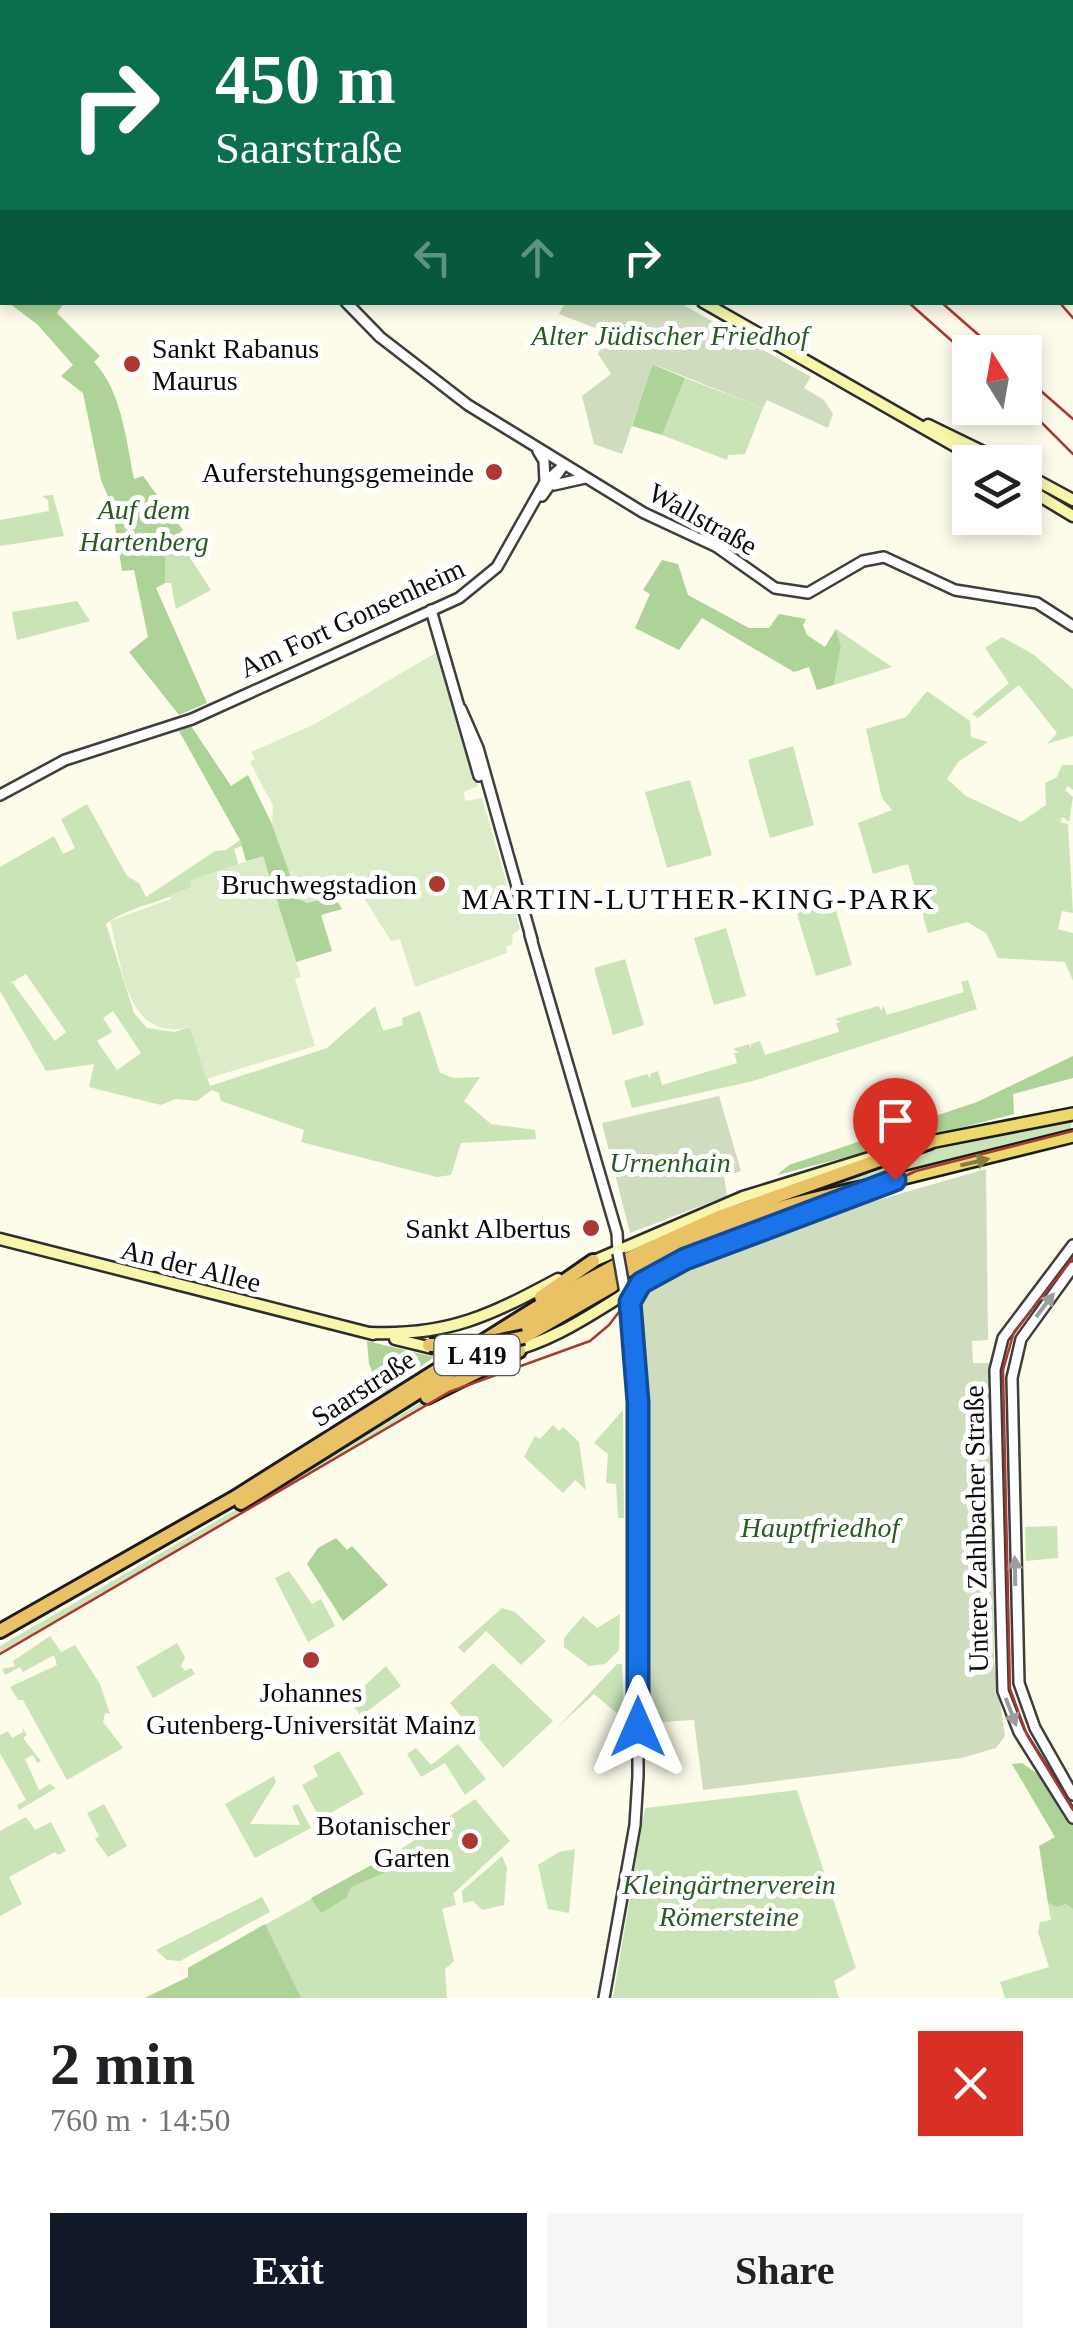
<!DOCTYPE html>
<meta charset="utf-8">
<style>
body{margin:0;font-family:"Times New Roman",serif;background:#f6f6f6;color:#202124;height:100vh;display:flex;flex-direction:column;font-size:38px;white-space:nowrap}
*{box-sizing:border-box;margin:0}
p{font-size:32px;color:#757577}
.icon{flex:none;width:55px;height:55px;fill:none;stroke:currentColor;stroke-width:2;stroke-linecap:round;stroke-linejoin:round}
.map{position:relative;height:1998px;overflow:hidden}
.drawer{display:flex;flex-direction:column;background:#fff;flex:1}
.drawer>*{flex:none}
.banner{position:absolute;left:0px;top:0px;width:1075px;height:305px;box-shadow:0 5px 15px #0003;background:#0b6e4f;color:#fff;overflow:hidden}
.needle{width:65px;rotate:349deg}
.fabs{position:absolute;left:952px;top:335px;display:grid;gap:20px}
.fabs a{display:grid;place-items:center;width:90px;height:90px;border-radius:0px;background:#fff;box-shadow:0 5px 15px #0003;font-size:50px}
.pin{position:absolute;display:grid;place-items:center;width:85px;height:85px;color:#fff;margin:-102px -42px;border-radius:50% 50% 50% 0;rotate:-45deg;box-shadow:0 0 10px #0007}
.pin .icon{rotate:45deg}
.me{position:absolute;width:110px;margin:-55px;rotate:0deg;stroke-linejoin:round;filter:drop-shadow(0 0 8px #0008)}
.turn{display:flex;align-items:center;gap:35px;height:210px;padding:0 50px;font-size:45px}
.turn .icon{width:130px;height:130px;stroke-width:2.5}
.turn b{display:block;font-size:70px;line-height:85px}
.lanes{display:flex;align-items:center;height:95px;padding:0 50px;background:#0003;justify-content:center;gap:50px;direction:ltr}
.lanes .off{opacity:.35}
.round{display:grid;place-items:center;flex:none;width:105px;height:105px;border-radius:0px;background:#f6f6f6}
.head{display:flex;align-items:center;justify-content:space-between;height:170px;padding:0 50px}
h1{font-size:60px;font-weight:700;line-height:75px}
.button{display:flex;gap:20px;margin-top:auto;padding:20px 50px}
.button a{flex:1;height:115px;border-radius:0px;background:#111827;color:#fff;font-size:40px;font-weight:700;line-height:115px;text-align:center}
.button a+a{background:#f6f6f6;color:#202124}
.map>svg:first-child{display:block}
</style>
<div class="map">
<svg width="1073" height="1998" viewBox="0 0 1073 1998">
<rect width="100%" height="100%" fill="#fdfbea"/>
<!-- green -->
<g fill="#cae4b8" fill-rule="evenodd">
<path d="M685 378 763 408 745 454 728 455 727 460 662 435Z"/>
<path d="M53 495 64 536 0 546V520L49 511 48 500 42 496Z"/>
<path d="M176 536 211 590 176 609 171 583H165V545Z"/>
<path d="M77 601 90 621 17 640 12 612Z"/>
<path d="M836 629 892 667 834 685 841 646Z"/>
<path d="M1002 637 1033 654 1073 689V736L1047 744 1057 733 1019 685 978 718 972 714 1009 683 985 648Z"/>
<path d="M927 691 970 721 971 737 988 742 958 762 947 779 966 796 1021 822 1046 805 1045 783 1057 777 1062 765H1073V790L1068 786 1065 790 1073 797 1069 822 1063 817 1060 822 1068 824 1073 913 1062 911 1058 929 1073 933V981L1065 962 998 958 986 933 967 922 928 933 908 864 873 874 858 823 892 810 882 798 866 729 906 717Z"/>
<path d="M793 746 814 825 770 838 748 760Z"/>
<path d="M690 780 712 855 667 868 645 792Z"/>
<path d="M87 804 127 876 139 883 146 897 215 851 226 850 240 840 242 846 234 849 239 866 191 880 192 887C165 902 129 906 106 924L134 1013 147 1028 174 1032 190 1027 210 1086 327 1048 375 1006 383 1031 403 1025 402 1018 420 1011 440 1073 454 1078 480 1077 464 1101 491 1124 535 1130 536 1139 461 1143 451 1175 437 1177 301 1142 304 1130 221 1101 219 1093 212 1090 197 1101 176 1099 161 1105 89 1087 94 1064 46 1071 0 991V867L54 836 63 854 75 848 61 819ZM26 974 66 1032 55 1041 12 982ZM113 1011 141 1053 117 1070 97 1041 112 1032 103 1018Z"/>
<path d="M832 897 852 965 816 976 795 908Z"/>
<path d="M726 928 746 996 714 1005 694 938Z"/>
<path d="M625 959 644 1025 613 1035 594 968Z"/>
<path d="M968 980 977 1009 753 1081 632 1108 624 1081 647 1074 651 1079 650 1074 658 1071 662 1085 737 1063 734 1053 739 1052 733 1049 749 1044 751 1049V1044L760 1041 765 1055 839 1032 836 1023 841 1022 835 1019 878 1006 882 1011 883 1005 887 1015 964 992 961 982Z"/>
<path d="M1073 1117 1070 1130 762 1208 918 1150Z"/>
<path d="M440 1392 443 1395 410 1416 0 1652V1646Z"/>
<path d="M623 1410 624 1518H618L616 1484 606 1483 608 1454 594 1443Z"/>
<path d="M553 1425 559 1431 563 1427 579 1442 586 1490 575 1480 563 1493 524 1457 535 1436 540 1439Z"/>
<path d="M1057 1526 1058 1558 1026 1561 1025 1527Z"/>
<path d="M289 1571 312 1604 321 1599 335 1626 308 1642 275 1578Z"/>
<path d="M502 1608 515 1612 546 1641 521 1665 486 1631 464 1653 458 1647Z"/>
<path d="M620 1614 619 1650 605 1664 589 1666 564 1647V1638L583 1616 597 1628Z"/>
<path d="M50 1636 61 1652 75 1645 100 1684 110 1714 105 1713 103 1722 123 1748 67 1780 23 1700H18L10 1687 57 1665 54 1655 23 1672 20 1667 5 1675 2 1669 15 1666 13 1661Z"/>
<path d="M177 1643 185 1657 181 1666 185 1671 191 1668 195 1674 153 1698 136 1667Z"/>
<path d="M493 1663 553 1721 503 1768 450 1703Z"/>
<path d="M617 1664H622L626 1761H621L618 1714 594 1694 557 1728Z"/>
<path d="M386 1666 401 1686 361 1716 349 1700Z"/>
<path d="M22 1727 27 1735 23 1738 41 1761 37 1763 33 1755 25 1759 39 1790 50 1784 56 1788 19 1810 17 1805 26 1800 0 1753V1735L8 1731 12 1738 23 1732Z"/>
<path d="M458 1744 486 1779 465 1795 445 1763 421 1777 407 1754 416 1748 431 1765Z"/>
<path d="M339 1751 364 1794 320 1819 302 1785 318 1776 313 1766Z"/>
<path d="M274 1776 276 1782 250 1824 300 1825 292 1806 298 1804 311 1828 255 1858 225 1804Z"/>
<path d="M797 1790 856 1968 834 1981 839 1998H613L645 1808Z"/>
<path d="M475 1799 510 1841 453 1894 456 1905 442 1909 454 1961 445 1969 447 1998H145L188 1977V1968L404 1847Z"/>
<path d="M104 1804 127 1846 108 1857 95 1839 99 1836 87 1813Z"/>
<path d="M26 1817 35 1830 51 1822 66 1851 58 1855 55 1852 9 1877 22 1904 0 1916V1831Z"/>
<path d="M575 1849 569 1913 548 1909 538 1865 559 1852Z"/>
<path d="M502 1856 507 1868 504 1905 482 1910 473 1901 463 1903 462 1891Z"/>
<path d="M262 1897 270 1912 180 1961 167 1960 156 1950Z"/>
<path d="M1048 1903 1057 1907 1066 1904 1073 1909V1998H1005L1000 1982 1049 1967 1038 1932 1040 1922 1051 1920Z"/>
</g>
<!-- forest -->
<g fill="#add398">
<path d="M9 303H64L57 313 100 356 94 362C122 392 126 440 134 479L143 476 183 530 165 545V583L156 588 207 703 179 715 129 652 148 637 134 570 122 571 112 506 101 480 83 393 61 376 73 365 38 325Z"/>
<path d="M652 364 685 378 662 435 632 426Z"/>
<path d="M662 560 678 564 688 595 749 628H769L779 614 806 619 803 625 807 635 825 647 836 629 841 646 834 685 817 690 809 667 794 672 702 618 679 650 635 628 650 594 643 590Z"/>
<path d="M191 726 231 786 248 775 272 824 300 900 337 901 342 909 321 915 332 951 296 962 263 857 246 861 240 840 179 731Z"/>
<path d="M1073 1056V1078L1013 1094 1014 1114 777 1175 789 1165 977 1102Z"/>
<path d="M367 1341 434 1357 382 1394 369 1364Z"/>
<path d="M336 1538 347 1550 352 1546 388 1585 343 1621 307 1564 318 1548Z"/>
<path d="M1022 1763 1043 1778 1073 1824V1909L1066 1904 1057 1907 1048 1903 1039 1846 1055 1837 1012 1764Z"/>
<path d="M390 1855 393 1869 351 1887 346 1898 321 1913 311 1898Z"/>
<path d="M265 1924 301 1998H145L188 1977V1968Z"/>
</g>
<!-- cemetery -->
<g fill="#cfdcbe">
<path d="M565 303H680L811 377 804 388 824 400 833 414 828 428 767 400 763 408 653 364 622 454 594 444 582 396 611 374 598 354 608 333 559 314Z"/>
<path d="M719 1096 741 1171 724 1177 727 1196 630 1233 602 1123Z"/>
<path d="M986 1169 988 1340 972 1341 973 1363H991L994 1661 1005 1736 996 1748 962 1758 703 1790 694 1720 647 1723V1388L636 1312 640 1292 714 1252 755 1246 753 1236Z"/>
</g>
<!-- pitch -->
<g fill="#dcecc9">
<path d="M437 652 478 786 464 792 465 801 482 798 520 929 513 934 512 945 506 946 507 953 415 987 400 939 391 941 359 890 307 903 298 898 272 824 273 806 250 762 255 759 251 752 315 724Z"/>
<path d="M263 856 301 977 295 979 315 1046 206 1079 190 1027C126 1043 123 968 110 921L171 899V894L192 887 190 880Z"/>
</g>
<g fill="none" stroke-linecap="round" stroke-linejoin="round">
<!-- tertiary casing -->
<g stroke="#3e3e3e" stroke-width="14">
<g id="tertiary">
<path d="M107 0 109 2"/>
<path d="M730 0 733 2"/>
<path d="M757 0 759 2"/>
<path d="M1072 225H1073"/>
<path d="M346 302 380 337 468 405 644 513 717 547 775 588 808 593 863 561 884 557 955 590 1037 603 1073 626"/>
<path d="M538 451 544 461 545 482"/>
<path d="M554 485 585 478"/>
<path d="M542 496 564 465"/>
<path d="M431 610 479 776"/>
<path d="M461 709 478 748 532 940"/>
<path d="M0 795 65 760 192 719 459 598 497 567 545 482 564 465"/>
<path d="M530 935 617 1233 618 1253"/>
<path d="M1073 1245 1003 1338 995 1370 1003 1691 1019 1732 1073 1818"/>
<path d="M1073 1267 1021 1339 1012 1378 1019 1683 1035 1728 1073 1795"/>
<path d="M604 1998 635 1825 638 1776V1402L624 1289"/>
</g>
</g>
<!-- secondary casing -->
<g stroke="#2d2d2d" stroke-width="15">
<g id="secondary">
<path d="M247 0 250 2"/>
<path d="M703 302 983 462"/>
<path d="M928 425 1004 462"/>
<path d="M1025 474 1073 500"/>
<path d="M1025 487 1073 516"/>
<path d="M0 1239 373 1334"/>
<path d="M587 1264 743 1197 879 1155"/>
<path d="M371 1333C449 1336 491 1315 558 1279"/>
<path d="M395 1339 432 1348"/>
<path d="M494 1355C567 1342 619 1291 685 1259 748 1229 817 1216 880 1188"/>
</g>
</g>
<!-- primary casing -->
<g stroke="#1c1c1c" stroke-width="16">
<g id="primary">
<path d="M930 1142 1073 1114"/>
<path d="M880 1184 1073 1136"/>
</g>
</g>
<!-- trunk casing -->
<g stroke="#1c1c1c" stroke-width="18">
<g id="trunk">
<path d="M541 1297 593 1261"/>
<path d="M524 1337 612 1286"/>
<path d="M504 1339C584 1294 664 1245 753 1216 794 1202 837 1194 880 1184"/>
<path d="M427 1397 519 1351"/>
<path d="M241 1503 487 1349"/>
<path d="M0 1631 234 1498 536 1308 639 1253 719 1217 930 1142"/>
</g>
</g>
<!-- tertiary -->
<use href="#tertiary" stroke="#fff" stroke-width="9"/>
<!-- secondary -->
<use href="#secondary" stroke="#f7f6ab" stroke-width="10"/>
<!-- primary -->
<use href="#primary" stroke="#ecd96c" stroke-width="11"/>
<!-- trunk -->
<use href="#trunk" stroke="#e9c266" stroke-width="12"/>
<!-- tram -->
<g stroke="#ad3731" stroke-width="2.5">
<path d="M736 0 739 2"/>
<path d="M1059 302 1073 318"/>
<path d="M1073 1258 1014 1332 1003 1370 1010 1689 1027 1735 1073 1810"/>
<path d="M0 1654 449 1392 590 1341 609 1325 641 1283 685 1259 766 1226 860 1197 916 1171 1073 1131"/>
</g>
<!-- rail -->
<g stroke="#ad3731" stroke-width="2.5">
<path d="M581 0 584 2"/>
<path d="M908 302 970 357"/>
<path d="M941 302 998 352"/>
<path d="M1025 377 1073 419"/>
<path d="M1025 406 1073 454"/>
</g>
<!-- tertiary-bridge casing -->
<g stroke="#3e3e3e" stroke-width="14" stroke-linecap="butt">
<path id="tertiary-bridge" d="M618 1253 624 1287"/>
</g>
<!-- secondary-bridge casing -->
<g stroke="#2d2d2d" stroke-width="15" stroke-linecap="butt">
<path id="secondary-bridge" d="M442 1350 494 1355"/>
</g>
<!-- trunk-bridge casing -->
<g stroke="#1c1c1c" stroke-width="18" stroke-linecap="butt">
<path id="trunk-bridge" d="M429 1345H487L524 1337"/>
</g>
<!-- tertiary-bridge -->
<use href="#tertiary-bridge" stroke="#fff" stroke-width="9"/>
<!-- secondary-bridge -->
<use href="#secondary-bridge" stroke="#f7f6ab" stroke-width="10"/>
<!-- trunk-bridge -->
<use href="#trunk-bridge" stroke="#e9c266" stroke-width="12"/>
</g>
<!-- one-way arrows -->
<defs><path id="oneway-solid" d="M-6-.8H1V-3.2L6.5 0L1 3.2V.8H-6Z" transform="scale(2.5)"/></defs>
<use fill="#877c40" href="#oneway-solid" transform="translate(975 1162) rotate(-13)"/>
<g fill="#9d9d9d">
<use href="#oneway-solid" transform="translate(1045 1305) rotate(-53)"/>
<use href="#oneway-solid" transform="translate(1015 1571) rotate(-91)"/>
<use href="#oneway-solid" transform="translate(1011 1712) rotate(69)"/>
</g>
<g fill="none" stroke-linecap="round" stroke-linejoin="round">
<!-- route casing -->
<g stroke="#114b97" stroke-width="25">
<path id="route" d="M638 1727V1402L630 1302 641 1283 685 1259 895 1180"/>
</g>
<!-- route -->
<use href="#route" stroke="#1a73e8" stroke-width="18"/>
</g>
<!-- markers -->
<g fill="#ad3731" stroke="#fff" stroke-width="4">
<circle cx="132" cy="364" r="10"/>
<circle cx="494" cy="472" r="10"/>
<circle cx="437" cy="884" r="10"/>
<circle cx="591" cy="1228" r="10"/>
<circle cx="311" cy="1660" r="10"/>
<circle cx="470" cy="1841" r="10"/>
</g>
<g text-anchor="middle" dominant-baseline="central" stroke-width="10" stroke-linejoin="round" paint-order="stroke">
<!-- shield labels -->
<rect fill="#fff" stroke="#545454" stroke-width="2.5" x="434.5" y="1335" width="85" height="40" rx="8"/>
<g font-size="25" font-weight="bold" fill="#0b0b0b">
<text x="477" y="1355">L 419</text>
</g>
<!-- park labels -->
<g font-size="28" font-style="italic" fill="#285b22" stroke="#fff">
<text x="670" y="335">Alter Jüdischer Friedhof</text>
<text x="144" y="509">Auf dem<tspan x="144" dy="32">Hartenberg</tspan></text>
<text x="670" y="1162">Urnenhain</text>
<text x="820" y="1527">Hauptfriedhof</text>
<text x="729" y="1884">Kleingärtnerverein<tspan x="729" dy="32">Römersteine</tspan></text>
</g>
<!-- poi labels -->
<g font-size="28" fill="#0b0b0b" stroke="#fff" text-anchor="end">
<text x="152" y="348" text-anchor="start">Sankt Rabanus<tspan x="152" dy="32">Maurus</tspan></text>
<text x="474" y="472">Auferstehungsgemeinde</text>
<text x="417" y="884">Bruchwegstadion</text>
<text x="571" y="1228">Sankt Albertus</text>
<text x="311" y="1692" text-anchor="middle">Johannes<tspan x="311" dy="32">Gutenberg-Universität Mainz</tspan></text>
<text x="450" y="1825">Botanischer<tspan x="450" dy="32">Garten</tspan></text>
</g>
<!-- street labels -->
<g font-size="28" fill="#0b0b0b" stroke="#fff">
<text transform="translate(703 519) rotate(29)">Wallstraße</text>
<text transform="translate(352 618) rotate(-25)">Am Fort Gonsenheim</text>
<text transform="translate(191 1266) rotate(14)">An der Allee</text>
<text transform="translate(363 1388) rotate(-33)">Saarstraße</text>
<text transform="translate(976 1529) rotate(-91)">Untere Zahlbacher Straße</text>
</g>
<!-- neighbourhood labels -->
<g font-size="30" letter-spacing="2.5" fill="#0b0b0b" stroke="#fff">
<text x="699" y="898">MARTIN-LUTHER-KING-PARK</text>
</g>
</g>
</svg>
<div class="fabs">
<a><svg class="needle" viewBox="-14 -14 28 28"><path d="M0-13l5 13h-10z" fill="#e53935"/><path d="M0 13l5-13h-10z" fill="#757577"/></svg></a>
<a><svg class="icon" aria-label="layers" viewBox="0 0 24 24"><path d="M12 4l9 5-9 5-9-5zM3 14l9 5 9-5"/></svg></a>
</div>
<div class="pin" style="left:895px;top:1180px;background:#d93025"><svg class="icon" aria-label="arrive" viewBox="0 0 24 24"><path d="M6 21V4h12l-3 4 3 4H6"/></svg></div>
<svg class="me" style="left:638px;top:1727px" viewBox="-20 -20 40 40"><path d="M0-17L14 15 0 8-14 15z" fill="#1a73e8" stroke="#fff" stroke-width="4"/></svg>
<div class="banner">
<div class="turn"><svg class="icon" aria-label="right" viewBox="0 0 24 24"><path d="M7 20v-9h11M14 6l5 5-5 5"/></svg><div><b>450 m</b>Saarstraße</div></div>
<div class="lanes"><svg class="icon off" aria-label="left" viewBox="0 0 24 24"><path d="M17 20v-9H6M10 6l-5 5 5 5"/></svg><svg class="icon off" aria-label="ahead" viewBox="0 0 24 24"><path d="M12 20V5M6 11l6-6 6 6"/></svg><svg class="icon" aria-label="right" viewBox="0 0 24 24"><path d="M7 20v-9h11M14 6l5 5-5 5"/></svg></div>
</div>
</div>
<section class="drawer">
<div class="head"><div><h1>2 min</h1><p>760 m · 14:50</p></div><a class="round" style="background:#d93025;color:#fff"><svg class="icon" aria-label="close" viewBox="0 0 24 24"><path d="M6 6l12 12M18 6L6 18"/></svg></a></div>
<div class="button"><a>Exit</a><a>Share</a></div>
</section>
